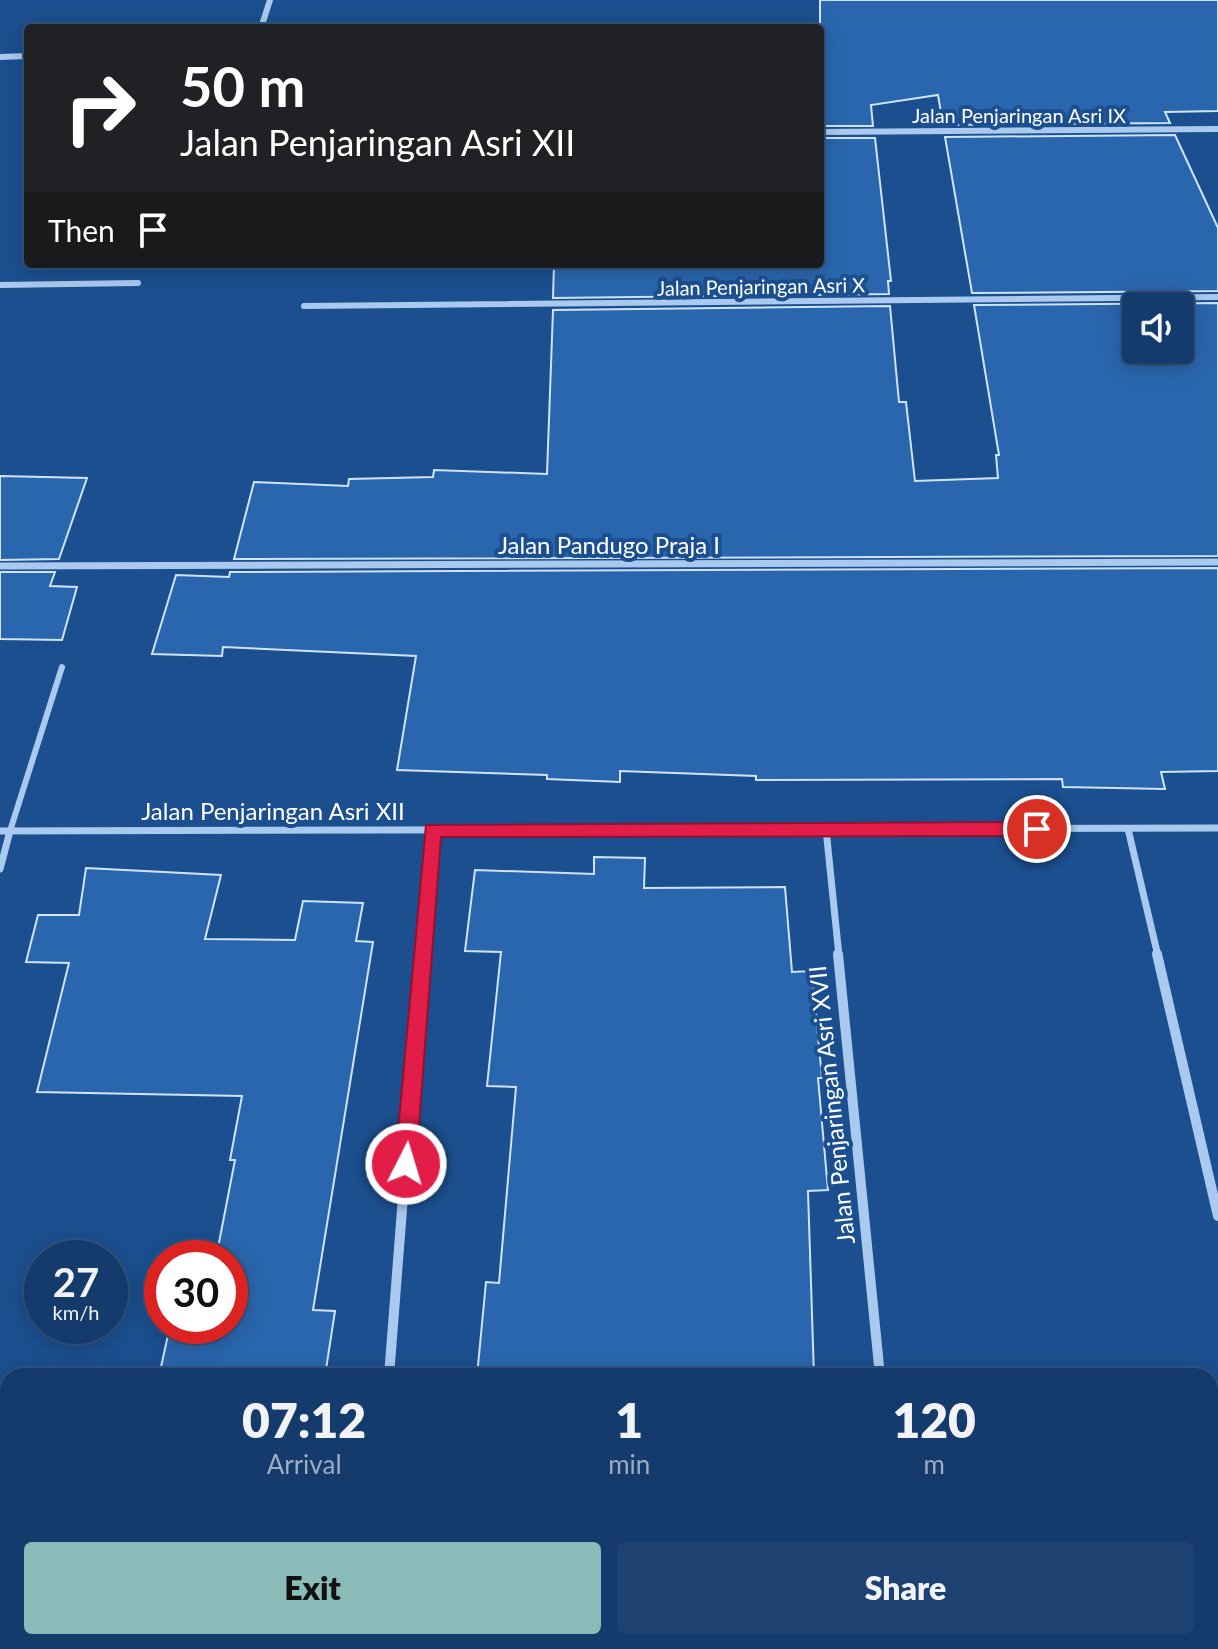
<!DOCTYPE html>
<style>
body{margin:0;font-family:Lato,sans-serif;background:#1d4271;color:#f1f3f6;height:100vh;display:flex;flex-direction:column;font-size:30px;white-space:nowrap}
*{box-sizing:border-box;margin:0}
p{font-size:26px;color:#9dadc1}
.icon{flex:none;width:44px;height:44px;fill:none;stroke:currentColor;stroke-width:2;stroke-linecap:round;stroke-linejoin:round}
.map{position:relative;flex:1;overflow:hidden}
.panel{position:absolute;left:0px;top:1368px;width:1218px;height:282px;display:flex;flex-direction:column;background:#143b6b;border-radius:24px 24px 0 0;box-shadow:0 4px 20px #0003,0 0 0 2px #33557e}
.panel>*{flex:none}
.top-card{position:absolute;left:24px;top:24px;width:800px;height:244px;border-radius:8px;box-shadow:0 4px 20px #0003,0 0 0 2px #33557e;background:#202124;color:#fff;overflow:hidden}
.buttons{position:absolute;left:1122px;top:292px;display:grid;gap:16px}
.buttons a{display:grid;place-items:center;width:72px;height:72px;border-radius:8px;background:#143b6b;box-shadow:0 4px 20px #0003,0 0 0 2px #33557e;font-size:40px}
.speed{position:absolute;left:24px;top:1240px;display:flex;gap:16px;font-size:40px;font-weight:700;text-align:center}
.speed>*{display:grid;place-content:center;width:104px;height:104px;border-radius:50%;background:#143b6b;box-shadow:0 4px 20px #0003,0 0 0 2px #33557e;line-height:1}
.speed small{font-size:20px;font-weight:400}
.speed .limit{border:12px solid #d22;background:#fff;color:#111}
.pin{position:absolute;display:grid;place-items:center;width:68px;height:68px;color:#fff;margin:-34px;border:4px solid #fff;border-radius:50%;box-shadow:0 2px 8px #0007}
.me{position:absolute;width:88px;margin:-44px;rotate:5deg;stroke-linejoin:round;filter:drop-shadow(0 0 6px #0008)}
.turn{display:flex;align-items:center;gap:28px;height:168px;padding:0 24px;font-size:36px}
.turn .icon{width:104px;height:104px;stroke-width:2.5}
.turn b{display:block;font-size:56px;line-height:68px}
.then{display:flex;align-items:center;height:76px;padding:0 24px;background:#0003;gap:16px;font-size:30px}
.eta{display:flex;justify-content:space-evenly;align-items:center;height:136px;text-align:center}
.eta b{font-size:48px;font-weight:800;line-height:56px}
.button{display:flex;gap:16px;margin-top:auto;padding:16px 24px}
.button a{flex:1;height:92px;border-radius:8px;background:#8bbbb9;color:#111;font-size:32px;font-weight:800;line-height:92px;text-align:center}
.button a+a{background:#1d4271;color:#f1f3f6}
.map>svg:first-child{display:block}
</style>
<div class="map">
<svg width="1218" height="1649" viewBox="0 0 1218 1649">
<rect width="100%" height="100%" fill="#1b4f8f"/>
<!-- building -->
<g fill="#2a66ad" stroke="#cfe3fa" stroke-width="2" fill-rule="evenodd">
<path d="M820 0H1218V111L1165 112 1170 123 943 125 938 95 871 105 873 126H820Z"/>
<path d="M1175 135 1218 228V291L972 293 945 137Z"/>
<path d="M820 138H875L891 281H888L889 294 553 298 554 264H820Z"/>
<path d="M1218 303V556L234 559 254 482 348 486 349 479 433 477 434 470 547 474 553 310 890 306 899 402H906L915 481 998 478 996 455H999L974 305ZM1136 306H1180V350H1136Z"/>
<path d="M0 476 87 478 59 559 0 560Z"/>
<path d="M1218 568V771L1161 772 1165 789 1063 787 1062 779 756 780V776L620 771V782L547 779V775L397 770 416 656 223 647 222 656 152 654 176 575 229 577 230 572Z"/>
<path d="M0 572H55L50 586 77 587 62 640 0 639Z"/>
<path d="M594 857 645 858 644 888 785 887 792 972 812 971 822 1078H818L828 1190 808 1191 814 1376H477L486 1282 499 1283 516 1087 487 1086 501 952 465 951 475 870 594 874Z"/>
<path d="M86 868 221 875 205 939 295 940 303 901 363 903 356 941 373 942 313 1310 335 1311 325 1376H159L170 1326H230V1258H216L235 1160H230L242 1096 37 1092 69 963 26 962 38 915H79Z"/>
</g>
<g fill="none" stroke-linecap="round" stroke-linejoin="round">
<!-- service -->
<path stroke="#a9c9ee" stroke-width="6" d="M10 831 62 667"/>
<!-- minor-far2 -->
<g stroke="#a9c9ee" stroke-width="6">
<path d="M261 28 270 0"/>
<path d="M0 57 28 56"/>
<path d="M820 132 1218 129"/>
<path d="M0 285 138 283"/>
<path d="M304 306 1218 297"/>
</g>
<!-- minor-far1 -->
<g stroke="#a9c9ee" stroke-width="7">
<path d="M0 566 1218 562"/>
<path d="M826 829 839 956"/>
<path d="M1128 829 1158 956"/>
<path d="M0 831 1218 828"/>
<path d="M0 869 10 831"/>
<path d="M422 956 432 830"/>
</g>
<!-- minor -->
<g stroke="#a9c9ee" stroke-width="10">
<path d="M838 954 880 1376"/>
<path d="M1157 954 1218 1216"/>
<path d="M389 1376 422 954"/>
<path d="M907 1642 908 1649"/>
<path d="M367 1649 368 1642"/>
</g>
</g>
<!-- route -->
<path fill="#e11d48" stroke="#92132f" stroke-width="2" d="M1037 822 1046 829 1037 836 441 837 416 1164 413 1170 406 1173 398 1170 395 1164 426 825Z"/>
<g text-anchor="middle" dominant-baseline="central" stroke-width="8" stroke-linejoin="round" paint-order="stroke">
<!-- far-street labels -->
<g font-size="20" fill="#fff" stroke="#1b4f8f">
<text x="1019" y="115">Jalan Penjaringan Asri IX</text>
<text transform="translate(761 286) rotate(-1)">Jalan Penjaringan Asri X</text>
</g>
<!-- street labels -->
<g font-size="24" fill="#fff" stroke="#1b4f8f">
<text x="609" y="544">Jalan Pandugo Praja I</text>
<text x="273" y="810">Jalan Penjaringan Asri XII</text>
<text transform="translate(831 1105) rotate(-96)">Jalan Penjaringan Asri XVII</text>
</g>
</g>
</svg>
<div class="buttons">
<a><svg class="icon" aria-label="sound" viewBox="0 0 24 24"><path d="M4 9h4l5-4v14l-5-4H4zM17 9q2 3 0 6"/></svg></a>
</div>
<div class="speed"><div>27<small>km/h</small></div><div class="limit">30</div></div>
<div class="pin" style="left:1037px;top:829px;background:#d93025"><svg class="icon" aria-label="arrive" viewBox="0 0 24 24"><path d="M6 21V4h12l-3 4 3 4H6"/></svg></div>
<svg class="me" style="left:406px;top:1164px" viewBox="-20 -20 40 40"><circle r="17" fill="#e11d48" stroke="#fff" stroke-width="3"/><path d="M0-11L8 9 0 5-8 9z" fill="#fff"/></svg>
<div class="top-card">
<div class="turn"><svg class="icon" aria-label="right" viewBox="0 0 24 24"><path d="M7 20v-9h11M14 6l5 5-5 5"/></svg><div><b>50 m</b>Jalan Penjaringan Asri XII</div></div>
<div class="then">Then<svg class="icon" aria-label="arrive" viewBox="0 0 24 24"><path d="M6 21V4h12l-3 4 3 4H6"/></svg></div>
</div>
<section class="panel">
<div class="eta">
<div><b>07:12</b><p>Arrival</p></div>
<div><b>1</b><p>min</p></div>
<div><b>120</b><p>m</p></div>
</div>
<div class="button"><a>Exit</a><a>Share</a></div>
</section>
</div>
